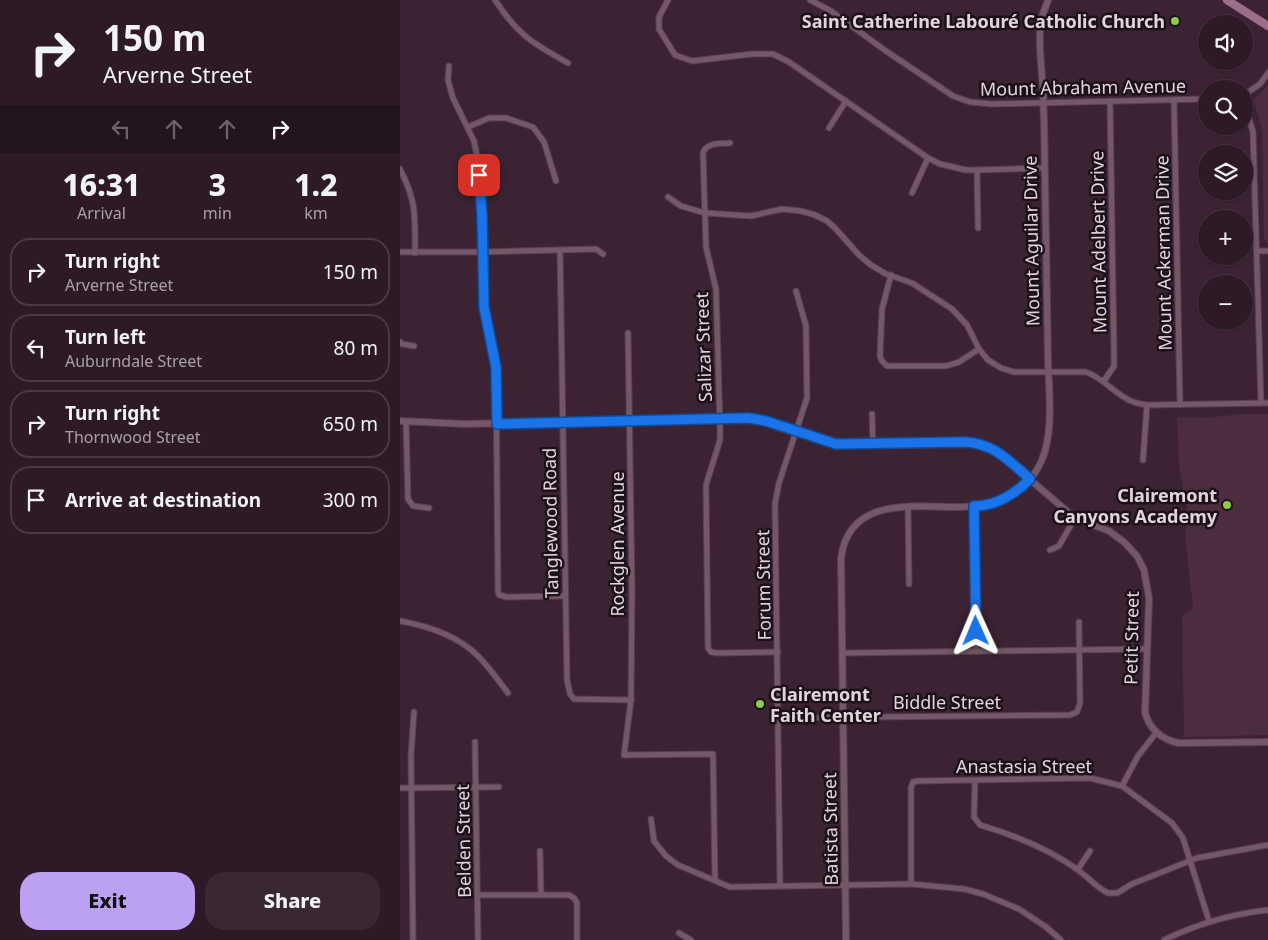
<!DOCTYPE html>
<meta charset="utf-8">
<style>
body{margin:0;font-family:"Noto Sans",sans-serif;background:#392732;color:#f1f3f6;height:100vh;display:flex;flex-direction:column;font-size:19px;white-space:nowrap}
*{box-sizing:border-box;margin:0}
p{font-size:16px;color:#a7a1a7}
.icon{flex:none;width:28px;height:28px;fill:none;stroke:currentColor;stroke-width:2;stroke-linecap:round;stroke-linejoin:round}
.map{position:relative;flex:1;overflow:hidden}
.details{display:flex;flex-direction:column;background:#2d1a26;width:400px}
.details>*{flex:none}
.guide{background:#2d1a26;color:#f1f3f6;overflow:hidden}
.buttons{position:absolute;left:798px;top:15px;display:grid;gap:10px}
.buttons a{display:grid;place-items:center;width:55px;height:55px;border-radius:50%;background:#2d1a26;box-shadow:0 1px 4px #0004,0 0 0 1px #483843;font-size:25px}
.pin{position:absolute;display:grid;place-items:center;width:42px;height:42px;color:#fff;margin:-21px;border-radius:10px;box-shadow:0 2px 8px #0006}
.me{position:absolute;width:55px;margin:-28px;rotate:359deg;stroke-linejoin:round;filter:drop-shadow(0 0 4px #0008)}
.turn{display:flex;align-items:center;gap:18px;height:105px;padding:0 20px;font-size:22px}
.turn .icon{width:65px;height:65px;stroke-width:2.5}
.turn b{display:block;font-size:35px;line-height:42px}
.lanes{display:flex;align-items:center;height:48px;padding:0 20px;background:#0003;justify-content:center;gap:25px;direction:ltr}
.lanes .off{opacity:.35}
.eta{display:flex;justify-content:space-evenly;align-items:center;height:85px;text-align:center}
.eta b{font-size:30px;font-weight:800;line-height:35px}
.button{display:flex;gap:10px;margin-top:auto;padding:10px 20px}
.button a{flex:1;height:58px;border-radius:20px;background:#bca0f2;color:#111;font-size:20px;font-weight:800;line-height:58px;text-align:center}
.button a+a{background:#392732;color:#f1f3f6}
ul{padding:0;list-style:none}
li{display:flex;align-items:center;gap:15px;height:68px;margin:0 10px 8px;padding:0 10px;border:2px solid #483843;border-radius:20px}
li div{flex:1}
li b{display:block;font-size:19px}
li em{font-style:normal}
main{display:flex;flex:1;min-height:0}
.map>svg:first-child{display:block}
</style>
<main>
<section class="details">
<div class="guide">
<div class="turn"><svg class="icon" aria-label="right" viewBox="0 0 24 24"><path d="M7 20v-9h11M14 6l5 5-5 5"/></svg><div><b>150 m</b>Arverne Street</div></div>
<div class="lanes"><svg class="icon off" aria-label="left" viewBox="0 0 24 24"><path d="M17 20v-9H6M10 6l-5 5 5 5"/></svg><svg class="icon off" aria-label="ahead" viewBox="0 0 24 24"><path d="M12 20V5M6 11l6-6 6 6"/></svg><svg class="icon off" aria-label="ahead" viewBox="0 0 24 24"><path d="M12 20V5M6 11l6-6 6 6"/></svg><svg class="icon" aria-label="right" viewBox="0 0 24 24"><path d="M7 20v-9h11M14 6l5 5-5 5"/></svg></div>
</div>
<div class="eta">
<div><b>16:31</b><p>Arrival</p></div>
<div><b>3</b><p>min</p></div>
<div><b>1.2</b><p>km</p></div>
</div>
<ul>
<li><svg class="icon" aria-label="right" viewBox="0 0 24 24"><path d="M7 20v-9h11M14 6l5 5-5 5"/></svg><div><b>Turn right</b><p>Arverne Street</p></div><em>150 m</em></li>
<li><svg class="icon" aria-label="left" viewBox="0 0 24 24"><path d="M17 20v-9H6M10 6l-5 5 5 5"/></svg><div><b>Turn left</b><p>Auburndale Street</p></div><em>80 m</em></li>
<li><svg class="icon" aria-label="right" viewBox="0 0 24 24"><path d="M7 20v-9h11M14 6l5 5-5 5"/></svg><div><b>Turn right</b><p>Thornwood Street</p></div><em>650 m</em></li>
<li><svg class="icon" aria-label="arrive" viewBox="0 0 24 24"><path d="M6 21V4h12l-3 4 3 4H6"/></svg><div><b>Arrive at destination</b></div><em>300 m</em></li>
</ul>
<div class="button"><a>Exit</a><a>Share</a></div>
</section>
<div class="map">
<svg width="868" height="940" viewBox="0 0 868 940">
<rect width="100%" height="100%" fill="#3c2333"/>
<!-- built -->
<g fill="#4b2c40">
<path d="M868 85V243L866 242 864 238 862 129 853 100Z"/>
<path d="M842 414H868V735L784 737 782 616 793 608 785 535 788 515 779 465 777 417 804 418Z"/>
</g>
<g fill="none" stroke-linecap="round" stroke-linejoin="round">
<!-- minor casing -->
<g stroke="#573f4e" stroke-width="7">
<g id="minor">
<path d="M95 0C118 35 132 43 168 63"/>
<path d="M268 0 259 17V29L275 55 292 61 352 54H373L389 62 528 158 540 164 566 170H577L645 168"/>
<path d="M410 0 431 11 486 51 553 96 570 102 592 104 806 99"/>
<path d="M49 66 48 80 53 98 74 141 77 156 82 214 84 307 96 367 98 592 99 595 107 597 165 596"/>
<path d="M844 95 860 84 868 73"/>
<path d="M774 100 780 405"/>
<path d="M844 101 853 132 861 403"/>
<path d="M68 127 89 118H106L133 127 144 142 156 181"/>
<path d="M429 128 446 101"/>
<path d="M330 143C320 144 307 142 303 153L306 247 316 289 320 427V440L306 485 308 648 311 652 317 653 378 652"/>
<path d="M0 169C17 202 15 217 15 253"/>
<path d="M577 170 578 228"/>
<path d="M512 193 528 158"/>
<path d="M268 197 281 206 305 213 351 216 382 209 401 211 415 215 427 221 435 228 459 255 471 265 486 274 512 283 552 309 567 325 579 349 588 360 601 368 614 372H686C703 378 712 391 727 399 733 403 740 404 747 405L868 403"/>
<path d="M160 250 167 680 170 694 174 699 231 700"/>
<path d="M857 251H868"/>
<path d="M0 252H83L196 249 203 254"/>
<path d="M491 275 482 309 480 356 482 361 487 366H546L559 362 579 349"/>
<path d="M228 333 232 589 231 700 224 755 313 754 315 880"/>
<path d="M0 342 2 344 14 346"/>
<path d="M704 381 714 366V355L710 101"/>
<path d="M472 414 473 444"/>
<path d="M6 422 8 499 13 506 29 508"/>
<path d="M743 460 747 405"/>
<path d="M574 506 576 651"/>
<path d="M508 507 509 584"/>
<path d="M650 550 659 546 675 518"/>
<path d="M0 621C28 626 57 635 78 656 89 667 98 680 108 693"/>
<path d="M443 653 747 649"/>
<path d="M378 718 670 715 677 712 680 703 679 622"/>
<path d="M75 742 78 940"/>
<path d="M575 780 574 817 580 825C614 835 648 848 678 870 688 877 697 888 708 893H717L732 884 797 858 868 845"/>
<path d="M722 786 738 756 756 733"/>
<path d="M0 788 99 787"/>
<path d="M251 819 254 841 266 856 278 865 330 887 511 884 564 889 583 894 619 909 646 927 661 940"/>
<path d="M140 851 141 895"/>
<path d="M678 869 690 851"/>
<path d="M511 884V788L513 782 518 781 690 778 722 786 772 823 783 838 809 921"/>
<path d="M380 885 375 504 379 483 407 398 406 326 396 291"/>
<path d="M77 895H169L174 898 177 903V940"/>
<path d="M279 933 291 940"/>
<path d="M13 940 11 755 14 712"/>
<path d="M764 940C797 924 831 914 868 910"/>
</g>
</g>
<!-- tertiary casing -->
<g stroke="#573f4e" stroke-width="8">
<g id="tertiary">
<path d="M0 421 65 424 348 418 366 421 436 444 564 442H575L593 448 675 518 709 531 724 542 737 556 744 570 749 598 745 713C750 730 761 739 778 743L868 742"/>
<path d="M446 940 441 558C449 496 514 507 561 507 568 506 576 507 583 506 607 501 631 485 641 462 654 434 649 392 648 361 647 281 645 200 644 119 643 106 644 92 642 78 641 59 638 40 641 21 642 14 646 7 648 0"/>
</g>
</g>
<!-- secondary casing -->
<g stroke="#573f4e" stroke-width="9">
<path id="secondary" d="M827 0 868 26"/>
</g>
<!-- minor -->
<use href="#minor" stroke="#745769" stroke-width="5"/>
<!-- tertiary -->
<use href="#tertiary" stroke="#745769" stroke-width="6"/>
<!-- secondary -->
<use href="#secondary" stroke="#9c6e8b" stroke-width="8"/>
</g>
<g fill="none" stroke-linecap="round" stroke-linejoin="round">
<!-- route casing -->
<g stroke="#114b97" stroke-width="12">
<path id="route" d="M79 175 82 214 84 307 96 367 97 424 348 418 366 421 436 444 564 442C594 443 609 461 630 479 615 494 596 506 574 506L576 631"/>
</g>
<!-- route -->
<use href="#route" stroke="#1a73e8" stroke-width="9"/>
</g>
<!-- markers -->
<g fill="#8bce46" stroke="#1c1118" stroke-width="2">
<circle cx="775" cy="21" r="5"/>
<circle cx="827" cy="505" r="5"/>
<circle cx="360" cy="704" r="5"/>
</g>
<g text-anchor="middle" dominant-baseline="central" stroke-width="5" stroke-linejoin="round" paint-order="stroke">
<!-- poi labels -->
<g font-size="18" font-weight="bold" fill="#e4d3dd" stroke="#1c1118" text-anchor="end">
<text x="765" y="21">Saint Catherine Labouré Catholic Church</text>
<text x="817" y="495">Clairemont<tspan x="817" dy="21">Canyons Academy</tspan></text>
<text x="370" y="694" text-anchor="start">Clairemont<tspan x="370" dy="21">Faith Center</tspan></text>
</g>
<!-- street labels -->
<g font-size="18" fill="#e4d3dd" stroke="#1c1118">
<text transform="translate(683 87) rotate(-1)">Mount Abraham Avenue</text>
<text transform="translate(631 241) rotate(-91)">Mount Aguilar Drive</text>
<text transform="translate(698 242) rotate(-91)">Mount Adelbert Drive</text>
<text transform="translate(763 253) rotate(-91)">Mount Ackerman Drive</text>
<text transform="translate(303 347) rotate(-92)">Salizar Street</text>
<text transform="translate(150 523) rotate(-91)">Tanglewood Road</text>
<text transform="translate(217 544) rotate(-90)">Rockglen Avenue</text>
<text transform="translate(363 585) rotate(-91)">Forum Street</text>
<text transform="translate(731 638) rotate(-89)">Petit Street</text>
<text x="547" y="702">Biddle Street</text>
<text x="624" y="766">Anastasia Street</text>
<text transform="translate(430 829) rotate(-91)">Batista Street</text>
<text transform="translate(63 841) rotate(-91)">Belden Street</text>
</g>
</g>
</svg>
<div class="buttons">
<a><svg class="icon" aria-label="sound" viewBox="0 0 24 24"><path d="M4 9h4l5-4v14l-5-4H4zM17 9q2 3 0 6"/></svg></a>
<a><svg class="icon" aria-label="search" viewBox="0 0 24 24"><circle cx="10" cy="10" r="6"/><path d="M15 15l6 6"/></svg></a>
<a><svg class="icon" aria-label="layers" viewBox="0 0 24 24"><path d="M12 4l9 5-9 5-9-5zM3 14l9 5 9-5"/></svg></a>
<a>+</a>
<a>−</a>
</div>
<div class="pin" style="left:79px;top:175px;background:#d93025"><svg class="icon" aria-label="arrive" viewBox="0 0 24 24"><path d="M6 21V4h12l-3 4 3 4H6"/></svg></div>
<svg class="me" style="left:576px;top:631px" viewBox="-20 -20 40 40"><path d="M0-17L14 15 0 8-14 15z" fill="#1a73e8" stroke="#fff" stroke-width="4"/></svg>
</div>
</main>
